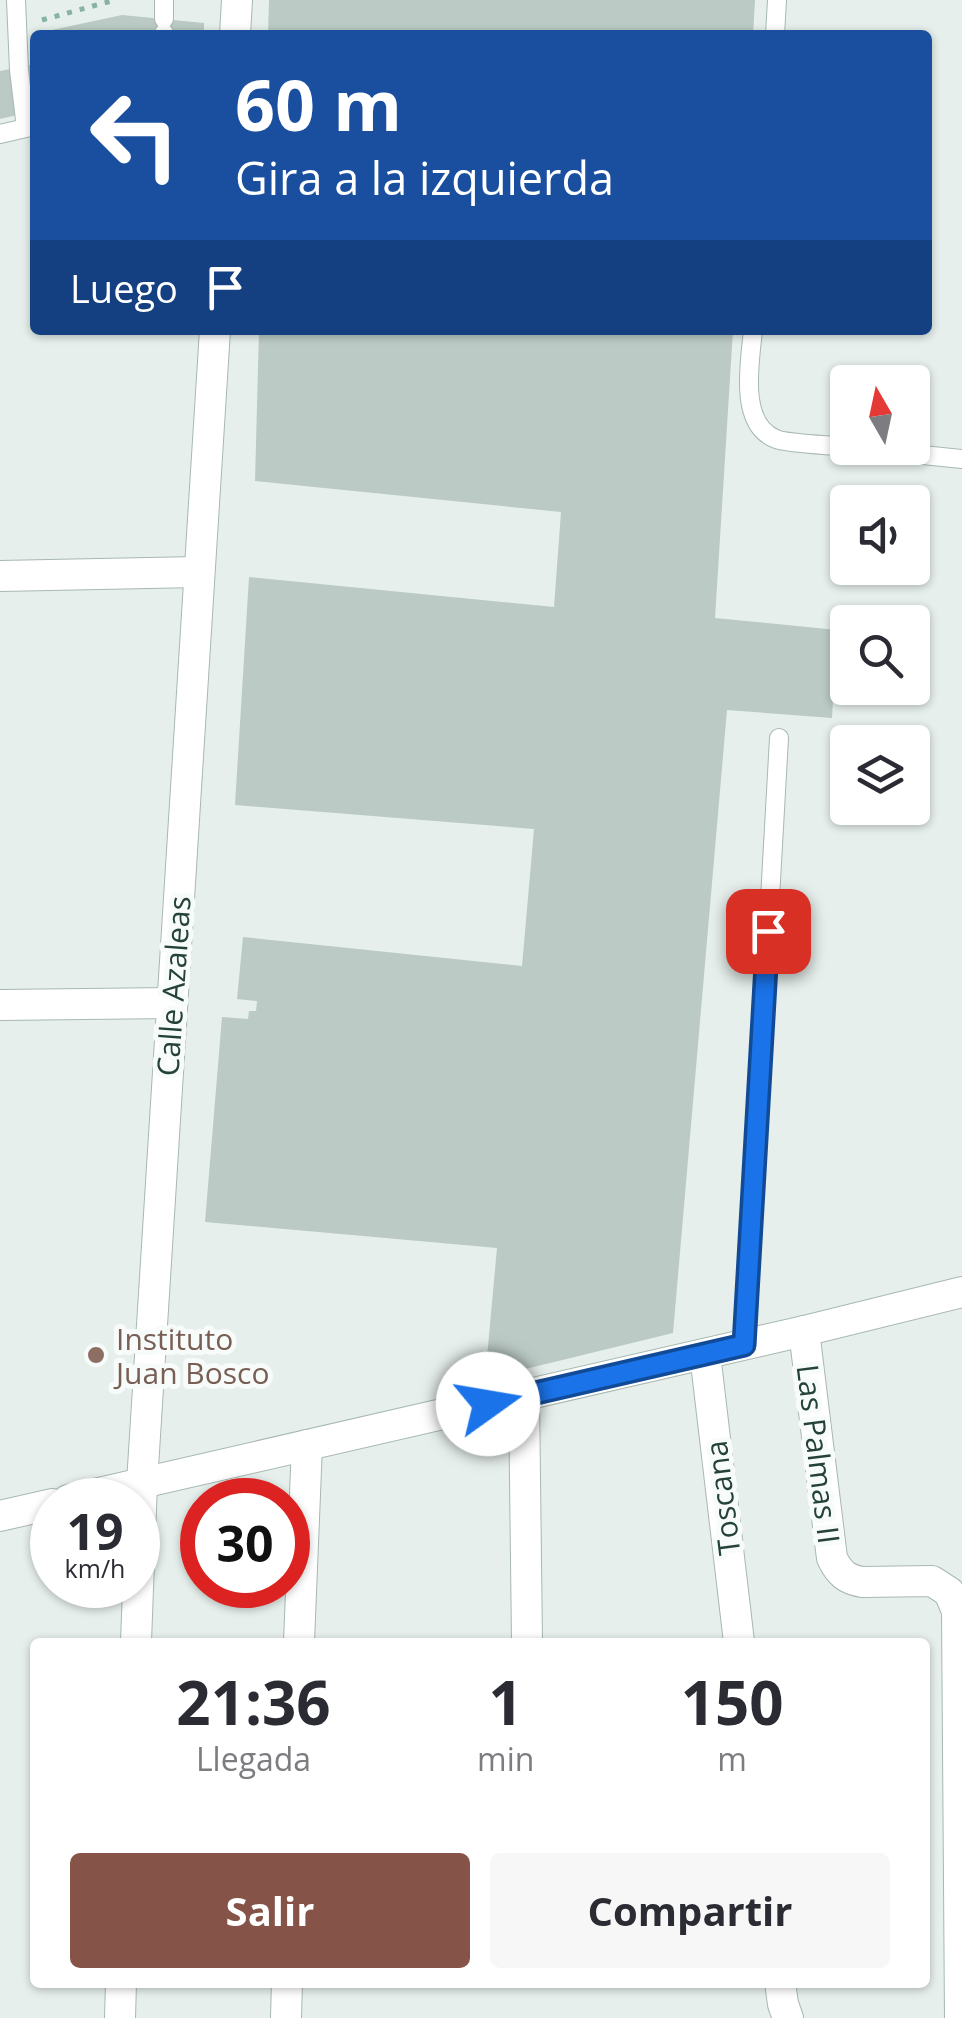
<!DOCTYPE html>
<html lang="es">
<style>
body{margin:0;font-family:"Open Sans",sans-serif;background:#f7f7f7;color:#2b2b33;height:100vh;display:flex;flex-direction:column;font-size:38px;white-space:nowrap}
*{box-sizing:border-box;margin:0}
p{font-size:32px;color:#7c7c81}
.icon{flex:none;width:55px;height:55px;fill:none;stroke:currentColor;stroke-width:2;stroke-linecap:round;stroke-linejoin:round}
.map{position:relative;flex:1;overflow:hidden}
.details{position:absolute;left:30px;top:1638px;width:900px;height:350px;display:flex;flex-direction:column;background:#fff;border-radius:10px;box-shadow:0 2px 8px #0004}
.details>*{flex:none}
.banner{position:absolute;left:30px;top:30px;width:902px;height:305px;border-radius:10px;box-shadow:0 2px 8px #0004;background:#1a4fa0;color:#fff;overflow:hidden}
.needle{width:65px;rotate:351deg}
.buttons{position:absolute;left:830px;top:365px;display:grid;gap:20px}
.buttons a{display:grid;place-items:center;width:100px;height:100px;border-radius:10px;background:#fff;box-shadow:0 2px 8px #0004;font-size:50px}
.speed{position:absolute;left:30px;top:1478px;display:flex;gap:20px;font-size:50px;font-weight:700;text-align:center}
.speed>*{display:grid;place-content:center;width:130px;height:130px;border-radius:50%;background:#fff;box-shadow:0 2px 8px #0004;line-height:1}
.speed small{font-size:25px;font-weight:400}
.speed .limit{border:15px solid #d22;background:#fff;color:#111}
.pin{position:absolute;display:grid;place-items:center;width:85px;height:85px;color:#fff;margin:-42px;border-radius:20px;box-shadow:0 5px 15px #0006}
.me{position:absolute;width:110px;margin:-55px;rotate:77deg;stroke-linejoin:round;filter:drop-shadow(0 0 8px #0008)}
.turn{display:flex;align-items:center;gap:35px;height:210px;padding:0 40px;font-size:45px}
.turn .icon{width:130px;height:130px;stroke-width:2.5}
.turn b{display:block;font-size:70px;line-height:85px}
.then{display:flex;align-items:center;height:95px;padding:0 40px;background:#0003;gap:20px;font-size:38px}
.eta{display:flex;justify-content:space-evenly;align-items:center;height:170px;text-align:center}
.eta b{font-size:60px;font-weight:700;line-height:70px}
.button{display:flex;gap:20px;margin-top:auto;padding:20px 40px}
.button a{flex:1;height:115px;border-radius:10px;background:#855347;color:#fff;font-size:40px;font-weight:700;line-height:115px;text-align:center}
.button a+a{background:#f7f7f7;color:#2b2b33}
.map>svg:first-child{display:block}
</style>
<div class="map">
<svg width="962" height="2018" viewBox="0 0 962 2018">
<rect width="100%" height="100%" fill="#e6efeb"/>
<!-- building -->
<g fill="#bbcac4">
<path d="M269 0H755L753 35H268Z"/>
<path d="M122 15 204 23V35L122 31 121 35H51L52 30Z"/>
<path d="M30 65 35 89V111L0 119V71Z"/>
<path d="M259 330H733L715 618 837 630 832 718 727 710 673 1333 485 1379 497 1248 205 1222 222 1017 248 1019 249 1011H256L257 1001 237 999 243 937 522 966 534 829 235 805 249 577 554 607 561 512 255 481Z"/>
</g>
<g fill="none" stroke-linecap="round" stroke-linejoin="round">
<!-- service casing -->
<g stroke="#a8b8b2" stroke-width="20">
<g id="service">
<path d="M164 0V19"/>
<path d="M164 35V33"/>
<path d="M775 35 777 0"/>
<path d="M0 134 26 128 19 70 16 0"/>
<path d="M753 330C750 362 738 424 776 439 788 444 832 445 848 447"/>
<path d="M855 448 962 459"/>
<path d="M745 1345 779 738"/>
</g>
</g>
<!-- minor casing -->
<g stroke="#a8b8b2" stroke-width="32">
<g id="minor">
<path d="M235 35 237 0"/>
<path d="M0 576 198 572"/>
<path d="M0 1005 171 1003"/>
<path d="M804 1331 832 1558C839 1573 847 1580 863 1582L932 1581 949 1592 957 1611 960 2018"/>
<path d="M705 1354 739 1642"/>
<path d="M524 1396 527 1642"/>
<path d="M68 1500 804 1331 962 1292"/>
<path d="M0 1516 52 1504"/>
<path d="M136 1642 142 1483 215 330"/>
<path d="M299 1642 307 1445"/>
<path d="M780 1982 783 2004 788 2018"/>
<path d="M120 2018 121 1982"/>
<path d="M286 2018 287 1982"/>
</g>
</g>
<!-- path -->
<path stroke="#86b3a5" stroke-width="5" stroke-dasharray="5 8" stroke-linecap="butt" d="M42 20 115 0"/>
<!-- service -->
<use href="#service" stroke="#fff" stroke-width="18"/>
<!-- minor -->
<use href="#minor" stroke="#fff" stroke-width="30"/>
</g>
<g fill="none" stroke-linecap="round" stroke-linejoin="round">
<!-- route casing -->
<g stroke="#114b97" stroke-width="25">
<path id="route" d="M488 1404 744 1345 768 931"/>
</g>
<!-- route -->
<use href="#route" stroke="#1a73e8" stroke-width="18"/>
</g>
<!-- markers -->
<circle fill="#8d6e63" stroke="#f7fbf9" stroke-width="4" cx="96" cy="1355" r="10"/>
<g text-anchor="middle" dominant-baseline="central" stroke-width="10" stroke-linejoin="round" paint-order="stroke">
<!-- street labels -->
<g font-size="30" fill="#24423a" stroke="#f7fbf9">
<text transform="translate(173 986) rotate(-86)">Calle Azaleas</text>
<text transform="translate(819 1454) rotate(83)">Las Palmas II</text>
<text transform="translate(722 1498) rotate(-97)">Toscana</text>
</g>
<!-- education labels -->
<g font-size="30" fill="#785e54" stroke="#f7fbf9" text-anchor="start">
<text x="116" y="1338">Instituto<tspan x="116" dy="34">Juan Bosco</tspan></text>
</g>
</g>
</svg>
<div class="buttons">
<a><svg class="needle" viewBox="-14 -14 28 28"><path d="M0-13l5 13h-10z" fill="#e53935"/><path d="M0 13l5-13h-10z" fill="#7c7c81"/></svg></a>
<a><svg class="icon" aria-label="sound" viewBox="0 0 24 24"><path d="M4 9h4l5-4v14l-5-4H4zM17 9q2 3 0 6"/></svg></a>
<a><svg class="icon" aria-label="search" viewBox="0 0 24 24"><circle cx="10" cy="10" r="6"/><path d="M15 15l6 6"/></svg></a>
<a><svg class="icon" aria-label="layers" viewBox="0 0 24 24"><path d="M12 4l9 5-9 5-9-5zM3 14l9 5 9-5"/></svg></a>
</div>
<div class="speed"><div>19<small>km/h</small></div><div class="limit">30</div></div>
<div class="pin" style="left:768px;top:931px;background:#d93025"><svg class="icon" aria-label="arrive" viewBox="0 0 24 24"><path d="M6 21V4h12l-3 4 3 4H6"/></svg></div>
<svg class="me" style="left:488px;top:1404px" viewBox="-20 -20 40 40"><circle r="19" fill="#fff"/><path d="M0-13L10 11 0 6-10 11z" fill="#1a73e8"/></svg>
<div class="banner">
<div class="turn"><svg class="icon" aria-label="left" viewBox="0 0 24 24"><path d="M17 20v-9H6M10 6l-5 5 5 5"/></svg><div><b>60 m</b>Gira a la izquierda</div></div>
<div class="then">Luego<svg class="icon" aria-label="arrive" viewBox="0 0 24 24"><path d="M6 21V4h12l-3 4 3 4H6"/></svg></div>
</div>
<section class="details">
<div class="eta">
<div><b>21:36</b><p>Llegada</p></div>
<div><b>1</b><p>min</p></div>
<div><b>150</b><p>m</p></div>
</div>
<div class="button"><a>Salir</a><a>Compartir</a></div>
</section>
</div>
